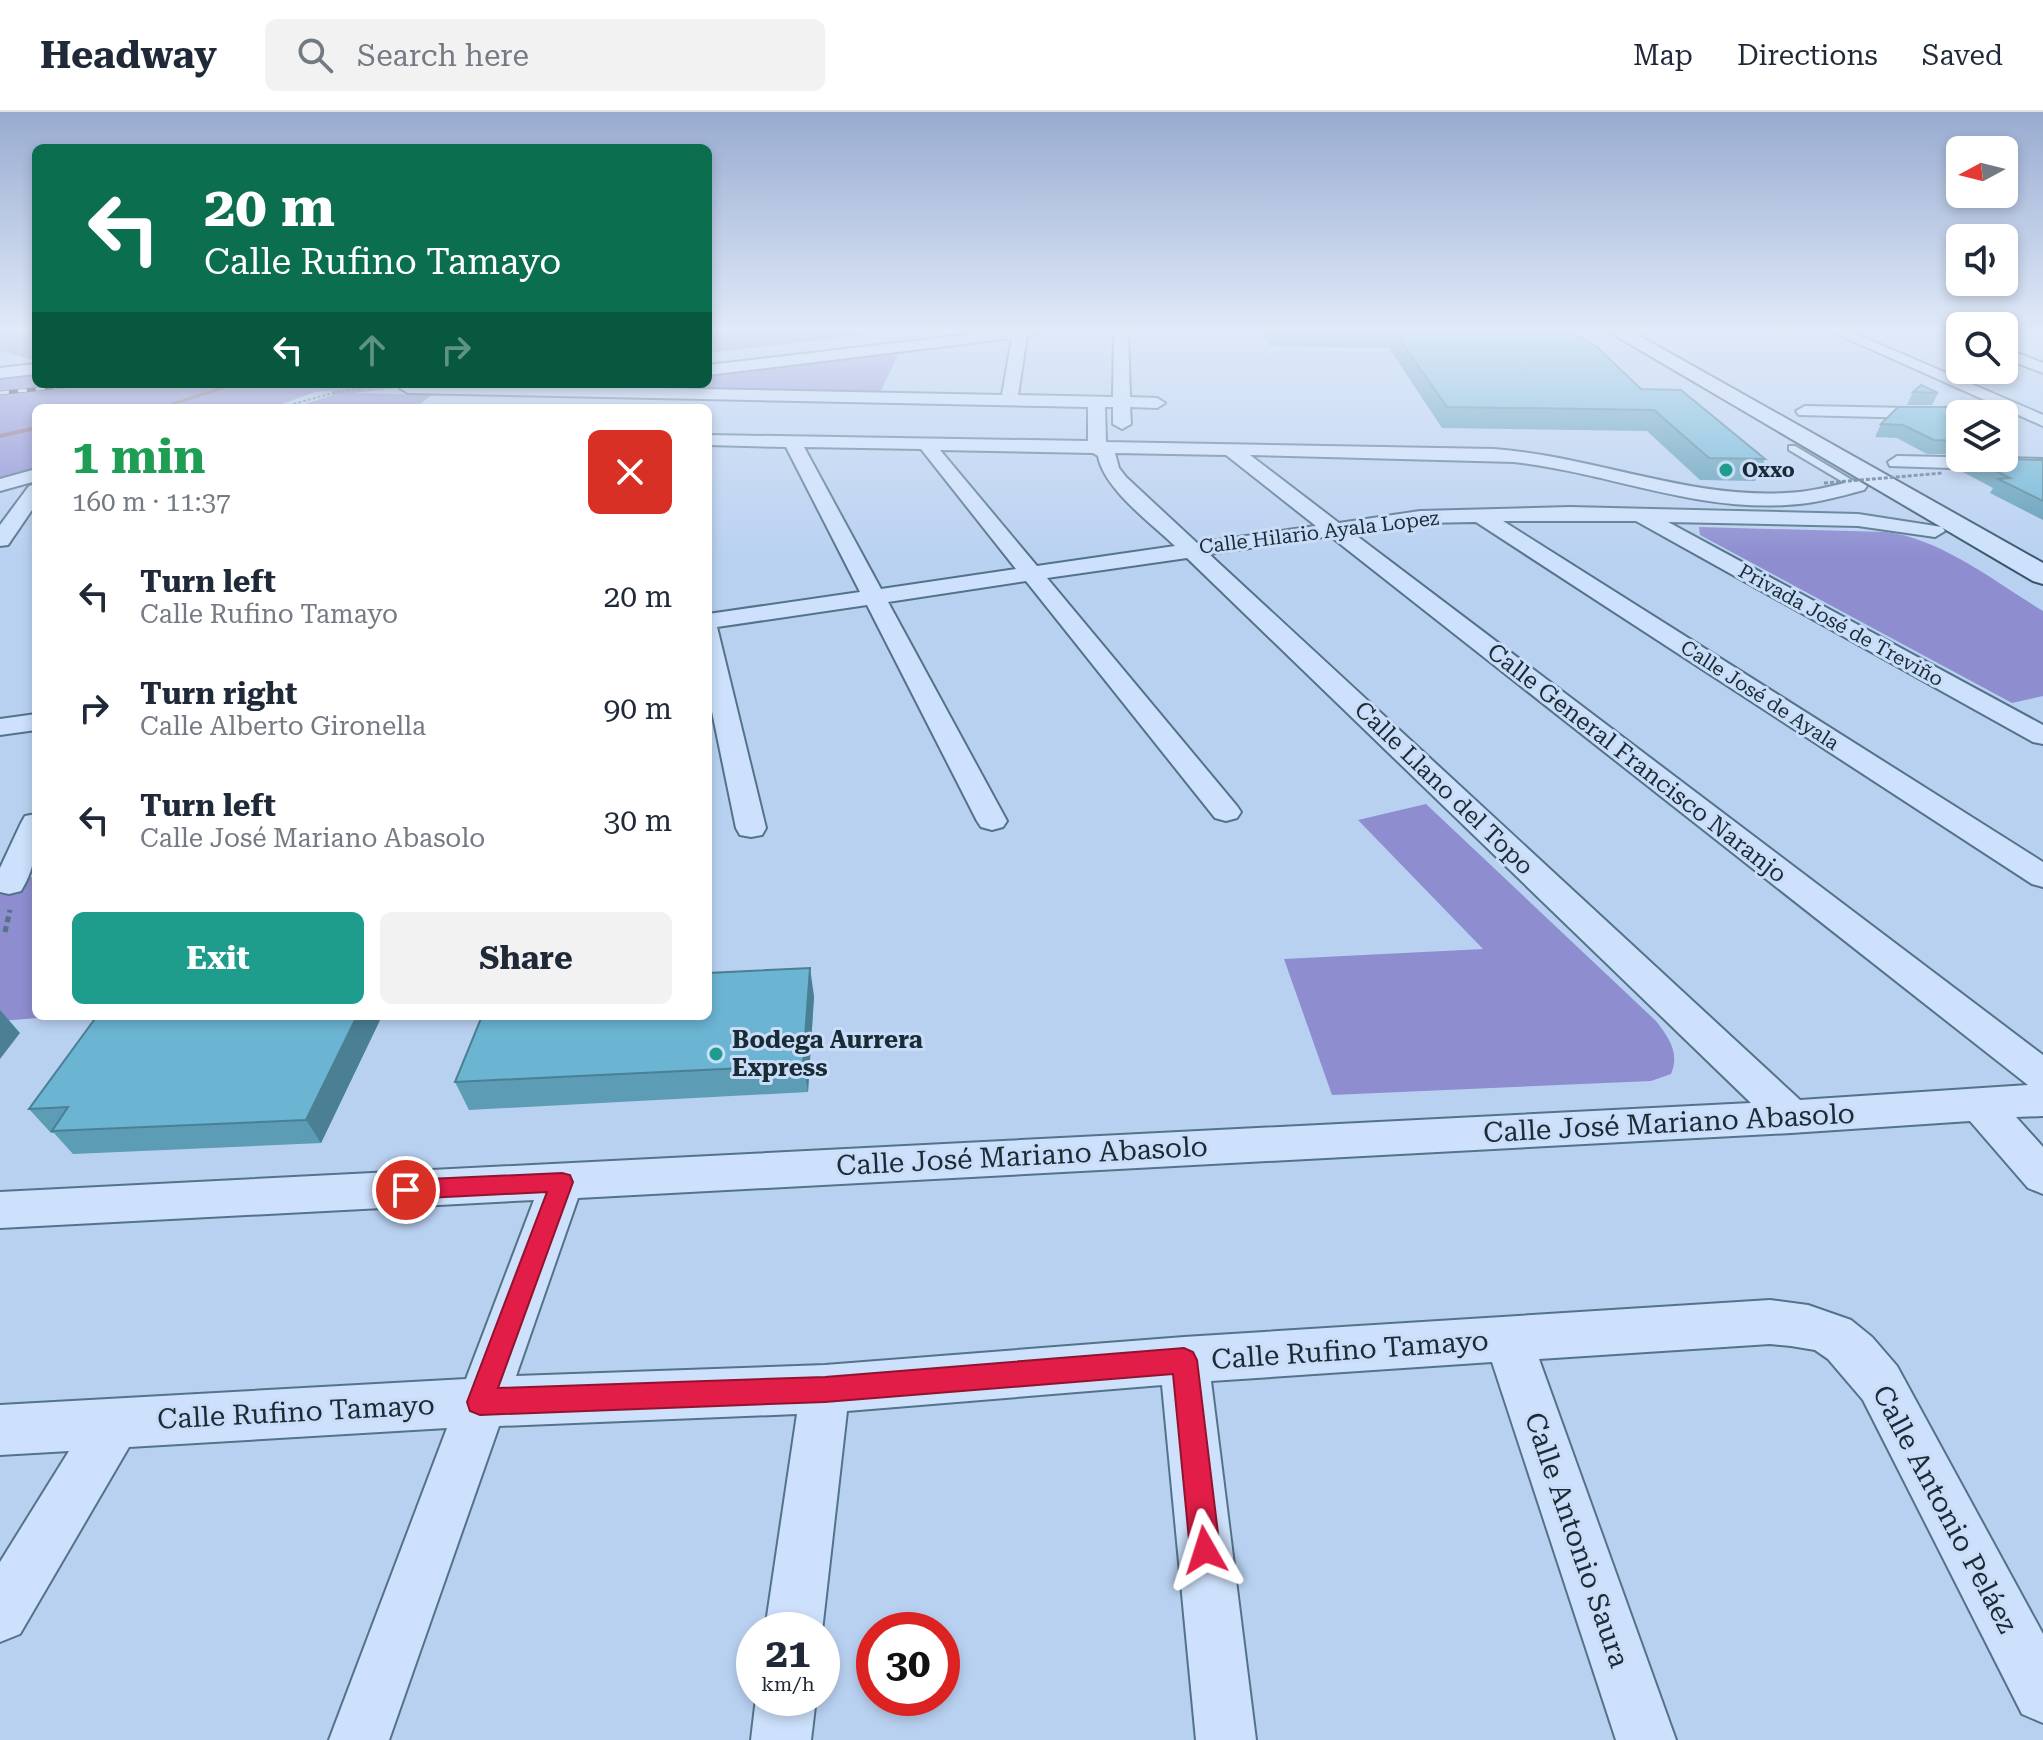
<!DOCTYPE html>
<meta charset="utf-8">
<style>
body{margin:0;font-family:"Roboto Serif",serif;background:#f2f2f3;color:#1f2937;height:100vh;display:flex;flex-direction:column;font-size:30px;white-space:nowrap}
*{box-sizing:border-box;margin:0}
p{font-size:26px;color:#747a83}
.icon{flex:none;width:44px;height:44px;fill:none;stroke:currentColor;stroke-width:2;stroke-linecap:round;stroke-linejoin:round}
.map{position:relative;flex:1;overflow:hidden}
.sheet{position:absolute;left:32px;top:292px;width:680px;height:616px;display:flex;flex-direction:column;background:#fff;border-radius:12px;box-shadow:0 4px 12px #0003}
.sheet>*{flex:none}
.top-card{position:absolute;left:32px;top:32px;width:680px;height:244px;border-radius:12px;box-shadow:0 4px 12px #0003;background:#0b6e4f;color:#fff;overflow:hidden}
.needle{width:52px;rotate:263deg}
.controls{position:absolute;left:1946px;top:24px;display:grid;gap:16px}
.controls a{display:grid;place-items:center;width:72px;height:72px;border-radius:12px;background:#fff;box-shadow:0 4px 12px #0003;font-size:40px}
.speed{position:absolute;left:736px;top:1500px;display:flex;gap:16px;font-size:40px;font-weight:700;text-align:center}
.speed>*{display:grid;place-content:center;width:104px;height:104px;border-radius:50%;background:#fff;box-shadow:0 4px 12px #0003;line-height:1}
.speed small{font-size:20px;font-weight:400}
.speed .limit{border:12px solid #d22;background:#fff;color:#111}
.pin{position:absolute;display:grid;place-items:center;width:68px;height:68px;color:#fff;margin:-34px;border:4px solid #fff;border-radius:50%;box-shadow:0 2px 8px #0007}
.me{position:absolute;width:88px;margin:-44px;rotate:354deg;stroke-linejoin:round;filter:drop-shadow(0 0 6px #0008)}
.turn{display:flex;align-items:center;gap:28px;height:168px;padding:0 40px;font-size:36px}
.turn .icon{width:104px;height:104px;stroke-width:2.5}
.turn b{display:block;font-size:56px;line-height:68px}
.lanes{display:flex;align-items:center;height:76px;padding:0 40px;background:#0003;justify-content:center;gap:40px;direction:ltr}
.lanes .off{opacity:.35}
.round{display:grid;place-items:center;flex:none;width:84px;height:84px;border-radius:12px;background:#f2f2f3}
.headline{display:flex;align-items:center;justify-content:space-between;height:136px;padding:0 40px}
h1{font-size:48px;font-weight:700;line-height:60px;color:#1e9e55}
.action{display:flex;gap:16px;margin-top:auto;padding:16px 40px}
.action a{flex:1;height:92px;border-radius:12px;background:#1e9d8c;color:#fff;font-size:32px;font-weight:700;line-height:92px;text-align:center}
.action a+a{background:#f2f2f3;color:#1f2937}
ul{padding:0;list-style:none}
li{display:flex;align-items:center;gap:24px;height:112px;padding:0 40px}
li div{flex:1}
li b{display:block;font-size:30px}
li em{font-style:normal}
header{display:flex;align-items:center;gap:48px;box-sizing:border-box;height:112px;padding:0 40px;background:#fff;border-bottom:2px solid #e0e1e3}
header strong{font-size:38px}
nav{display:flex;gap:44px;margin-inline-start:auto;font-size:28px}
.search{width:560px;height:72px;background:#f2f2f3;display:flex;align-items:center;gap:20px;box-sizing:border-box;padding:0 28px;border-radius:12px;color:#747a83;font-size:30px}
.map>svg:first-child{display:block}
</style>
<header>
<strong>Headway</strong>
<div class="search"><svg class="icon" aria-label="search" viewBox="0 0 24 24"><circle cx="10" cy="10" r="6"/><path d="M15 15l6 6"/></svg>Search here</div>
<nav><a>Map</a><a>Directions</a><a>Saved</a></nav>
</header>
<div class="map">
<svg width="2043" height="1628" viewBox="0 0 2043 1628">
<rect width="100%" height="100%" fill="#b9d1f1"/>
<!-- green -->
<g fill="#8d8dd0">
<path d="M708 218H907L708 241Z"/>
<path d="M894 240 899 241 880 281 608 274 708 272V261Z"/>
<path d="M36 260V272H430L354 281 432 283 416 295 299 294 333 283 331 279 315 280 271 296H36V357L0 367V263Z"/>
<path d="M1699 415 1886 420C1940 426 1997 471 2043 499V584L2012 591 1700 423Z"/>
<path d="M1426 692 1656 909C1669 926 1680 941 1671 962L1651 969 1332 983 1284 847 1483 837 1358 708Z"/>
<path d="M29 765H36V904H63L0 909V776Z"/>
</g>
<!-- cemetery -->
<path fill="#8e8ec3" d="M0 218H36V249L0 239Z"/>
<g fill="none" stroke-linecap="round" stroke-linejoin="round">
<!-- stream -->
<g fill="#8f6675" fill-rule="evenodd">
<path d="M708 218H716L708 220Z"/>
<path d="M230 272H238L165 296H156Z"/>
<path d="M36 314V318L0 326V322Z"/>
</g>
<!-- service casing -->
<g stroke="#537389" stroke-width="4">
<path id="service" d="M1789 334H1795L1862 374 1853 376 1789 338Z"/>
</g>
<!-- minor casing -->
<g stroke="#537389" stroke-width="4">
<g id="minor">
<path d="M1006 218H1051L1027 224 1018 283 1113 285 1114 218H1128L1130 285 1157 286 1165 291 1157 296 1130 295 1131 312 1122 317 1113 312V295H1105L1106 330 1494 337C1592 344 1686 386 1785 381 1810 380 1833 374 1857 368L1867 374 1864 378C1838 385 1813 392 1786 393 1693 399 1605 360 1514 350L1250 343 1339 411 1420 399 1570 395 1858 402 1942 415 1945 419 1935 425 1858 414 1668 410 2043 613V632L2033 630 1636 409H1503L2043 750V775L2032 772 1476 410 1420 411 1353 421 2043 943V1004L2016 1005 2043 1035V1082L2028 1076 1970 1009 1791 1021 578 1086 516 1264 825 1253 1184 1225 1770 1188 1808 1193 1851 1208 1872 1225 1897 1254 2043 1522V1611L2022 1602 1863 1288 1828 1247 1815 1238 1791 1234 1770 1232 1539 1247 1676 1628H1616L1492 1250 1211 1269 1256 1628H1196L1162 1273 847 1299 822 1519 765 1518 797 1302 499 1314 389 1628H329L447 1316 129 1335 20 1522 0 1530V1450L69 1339 0 1343V1293L466 1267 534 1088 0 1116V1080L1751 991 1187 446 1047 466 1237 694 1241 700 1237 706 1226 709 1215 706 1026 469 888 490 1007 709 1003 715 992 718 981 715 977 709 867 493 717 515 766 716 762 723 751 725 740 723 736 716 708 580V502L860 480 786 335 708 333V323L1088 329V295L408 281 400 276 404 272H453L1002 283 1012 226 708 263V253ZM804 335 921 337 1016 457 881 477ZM940 338 1093 341 1098 344C1104 377 1151 411 1175 434L1037 454ZM1115 341 1226 343 1316 414 1197 431 1126 365 1119 356ZM1330 424 2028 973 1800 988 1209 442Z"/>
<path d="M1828 218H1847L2043 303V314Z"/>
<path d="M1940 218H1960V227Z"/>
<path d="M2004 236 2043 251V261L2004 246Z"/>
<path d="M36 252V262L0 266V256Z"/>
<path d="M1805 294 1960 297 1969 302H1960V307L1799 303 1796 299Z"/>
<path d="M1897 344 2043 347V359L1890 354 1888 350Z"/>
<path d="M36 357V369L0 379V367Z"/>
<path d="M36 372V392L8 433 0 434V413L29 374Z"/>
<path d="M36 602V618L0 623V607Z"/>
<path d="M36 702C36 731 37 754 21 779L9 782 0 780V756L21 711 25 704Z"/>
<path d="M756 1586H816L811 1628H751Z"/>
</g>
</g>
<!-- secondary casing -->
<g stroke="#36576a" stroke-width="4">
<path id="secondary" d="M1606 218H1629L2043 451V472L2033 469Z"/>
</g>
<!-- path-far1 -->
<path stroke="#537389" stroke-width="2" stroke-dasharray="3 2" stroke-linecap="butt" d="M279 296 337 280 383 273"/>
<!-- path -->
<path stroke="#537389" stroke-width="5" stroke-dasharray="6 4" stroke-linecap="butt" d="M5 820 10 798"/>
<!-- service -->
<use href="#service" fill="#cde1fc" fill-rule="evenodd"/>
<!-- minor -->
<use href="#minor" fill="#cde1fc" fill-rule="evenodd"/>
<!-- secondary -->
<use href="#secondary" fill="#cde1fc" fill-rule="evenodd"/>
<!-- rail casing -->
<g stroke="#192c36" stroke-width="4">
<path id="rail" d="M0 281 85 272"/>
</g>
<!-- rail -->
<use href="#rail" stroke="#c9ddf8" stroke-width="3" stroke-dasharray="9" stroke-linecap="butt"/>
<!-- path-bridge -->
<path stroke="#537389" stroke-width="3" stroke-dasharray="4 2" stroke-linecap="butt" d="M1824 371 1943 361"/>
</g>
<!-- wall -->
<g fill="#5c9cb5">
<path d="M1263 218H1567L1641 277 1765 347 1755 369 1700 368 1647 319 1442 316 1389 236 1270 234Z"/>
<path d="M1913 280 1938 281 1932 293H1907Z"/>
<path d="M1960 302V342H1927L1897 326 1875 325 1881 312Z"/>
<path d="M2004 311 2012 315 2005 327 2010 330 2004 341Z"/>
<path d="M1969 346 2043 348V408L1990 381 1993 376 1961 359Z"/>
<path d="M814 884 808 980 469 998 455 970Z"/>
<path d="M97 904H378L380 908 321 1031 73 1042 54 1021H51L29 997Z"/>
</g>
<!-- shaded-wall -->
<g fill="#4b7f94">
<path d="M810 856 814 884 808 980 803 953Z"/>
<path d="M0 898 20 921 0 947Z"/>
<path d="M357 904H378L380 908 321 1031 306 1008Z"/>
</g>
<!-- building -->
<g fill="#6bb5d3" stroke="#4b7f94" stroke-width="2">
<path d="M1393 218H1567L1597 235 1641 277 1681 278 1765 347 1709 346 1654 298 1447 295Z"/>
<path d="M1921 273 1938 281 1913 280Z"/>
<path d="M1898 295H1969L1984 302H1960V329L1934 328 1903 313 1881 312Z"/>
<path d="M1970 346 2043 348V389L1998 367 2010 366Z"/>
<path d="M810 856 803 953 455 970 482 904H708V861Z"/>
<path d="M97 904H357L306 1008 52 1019 68 995 29 997Z"/>
</g>
<!-- sky -->
<linearGradient id="sky" x2="0" y2="1"><stop stop-color="#98abd0"/><stop offset="0.49" stop-color="#e0eaf9"/><stop offset="1" stop-color="#e0eaf9" stop-opacity="0"/></linearGradient>
<rect width="2043" height="446" fill="url(#sky)"/>
<!-- route -->
<path fill="#e11d48" stroke="#92132f" stroke-width="2" d="M562 1061 570 1063 573 1070 498 1276 825 1265 1184 1236 1193 1240 1197 1248 1220 1438 1215 1449 1205 1453 1195 1449 1190 1438 1173 1262 825 1290 480 1303 470 1299 467 1290 547 1080 406 1087 398 1085 394 1078 398 1071 406 1068Z"/>
<!-- markers -->
<g fill="#1e9d8c" stroke="#c9ddf8" stroke-width="3">
<circle cx="1726" cy="358" r="8"/>
<circle cx="716" cy="942" r="8"/>
</g>
<g text-anchor="middle" dominant-baseline="central" stroke-width="6" stroke-linejoin="round" paint-order="stroke">
<!-- far-poi labels -->
<g font-size="20" font-weight="bold" fill="#192c36" stroke="#c9ddf8" text-anchor="start">
<text x="1742" y="358">Oxxo</text>
</g>
<!-- far-street labels -->
<g font-size="20" fill="#192c36" stroke="#c9ddf8">
<text transform="translate(1319 420) rotate(-7)">Calle Hilario Ayala Lopez</text>
<text transform="translate(1841 513) rotate(29)">Privada José de Treviño</text>
<text transform="translate(1760 583) rotate(33)">Calle José de Ayala</text>
</g>
<!-- street labels -->
<g font-size="24" fill="#192c36" stroke="#c9ddf8">
<text transform="translate(1637 651) rotate(38)">Calle General Francisco Naranjo</text>
<text transform="translate(1444 676) rotate(44)">Calle Llano del Topo</text>
</g>
<!-- poi labels -->
<g font-size="24" font-weight="bold" fill="#192c36" stroke="#c9ddf8" text-anchor="start">
<text x="732" y="928">Bodega Aurrera<tspan x="732" dy="28">Express</tspan></text>
</g>
<!-- near-street labels -->
<g font-size="28" fill="#192c36" stroke="#c9ddf8">
<text transform="translate(1669 1011) rotate(-3)">Calle José Mariano Abasolo</text>
<text transform="translate(1022 1044) rotate(-3)">Calle José Mariano Abasolo</text>
<text transform="translate(1350 1238) rotate(-4)">Calle Rufino Tamayo</text>
<text transform="translate(296 1300) rotate(-3)">Calle Rufino Tamayo</text>
<text transform="translate(1945 1397) rotate(62)">Calle Antonio Peláez</text>
<text transform="translate(1577 1428) rotate(71)">Calle Antonio Saura</text>
</g>
</g>
</svg>
<div class="controls">
<a><svg class="needle" viewBox="-14 -14 28 28"><path d="M0-13l5 13h-10z" fill="#e53935"/><path d="M0 13l5-13h-10z" fill="#747a83"/></svg></a>
<a><svg class="icon" aria-label="sound" viewBox="0 0 24 24"><path d="M4 9h4l5-4v14l-5-4H4zM17 9q2 3 0 6"/></svg></a>
<a><svg class="icon" aria-label="search" viewBox="0 0 24 24"><circle cx="10" cy="10" r="6"/><path d="M15 15l6 6"/></svg></a>
<a><svg class="icon" aria-label="layers" viewBox="0 0 24 24"><path d="M12 4l9 5-9 5-9-5zM3 14l9 5 9-5"/></svg></a>
</div>
<div class="speed"><div>21<small>km/h</small></div><div class="limit">30</div></div>
<div class="pin" style="left:406px;top:1078px;background:#d93025"><svg class="icon" aria-label="arrive" viewBox="0 0 24 24"><path d="M6 21V4h12l-3 4 3 4H6"/></svg></div>
<svg class="me" style="left:1205px;top:1438px" viewBox="-20 -20 40 40"><path d="M0-17L14 15 0 8-14 15z" fill="#e11d48" stroke="#fff" stroke-width="4"/></svg>
<div class="top-card">
<div class="turn"><svg class="icon" aria-label="left" viewBox="0 0 24 24"><path d="M17 20v-9H6M10 6l-5 5 5 5"/></svg><div><b>20 m</b>Calle Rufino Tamayo</div></div>
<div class="lanes"><svg class="icon" aria-label="left" viewBox="0 0 24 24"><path d="M17 20v-9H6M10 6l-5 5 5 5"/></svg><svg class="icon off" aria-label="ahead" viewBox="0 0 24 24"><path d="M12 20V5M6 11l6-6 6 6"/></svg><svg class="icon off" aria-label="right" viewBox="0 0 24 24"><path d="M7 20v-9h11M14 6l5 5-5 5"/></svg></div>
</div>
<section class="sheet">
<div class="headline"><div><h1>1 min</h1><p>160 m · 11:37</p></div><a class="round" style="background:#d93025;color:#fff"><svg class="icon" aria-label="close" viewBox="0 0 24 24"><path d="M6 6l12 12M18 6L6 18"/></svg></a></div>
<ul>
<li><svg class="icon" aria-label="left" viewBox="0 0 24 24"><path d="M17 20v-9H6M10 6l-5 5 5 5"/></svg><div><b>Turn left</b><p>Calle Rufino Tamayo</p></div><em>20 m</em></li>
<li><svg class="icon" aria-label="right" viewBox="0 0 24 24"><path d="M7 20v-9h11M14 6l5 5-5 5"/></svg><div><b>Turn right</b><p>Calle Alberto Gironella</p></div><em>90 m</em></li>
<li><svg class="icon" aria-label="left" viewBox="0 0 24 24"><path d="M17 20v-9H6M10 6l-5 5 5 5"/></svg><div><b>Turn left</b><p>Calle José Mariano Abasolo</p></div><em>30 m</em></li>
</ul>
<div class="action"><a>Exit</a><a>Share</a></div>
</section>
</div>
